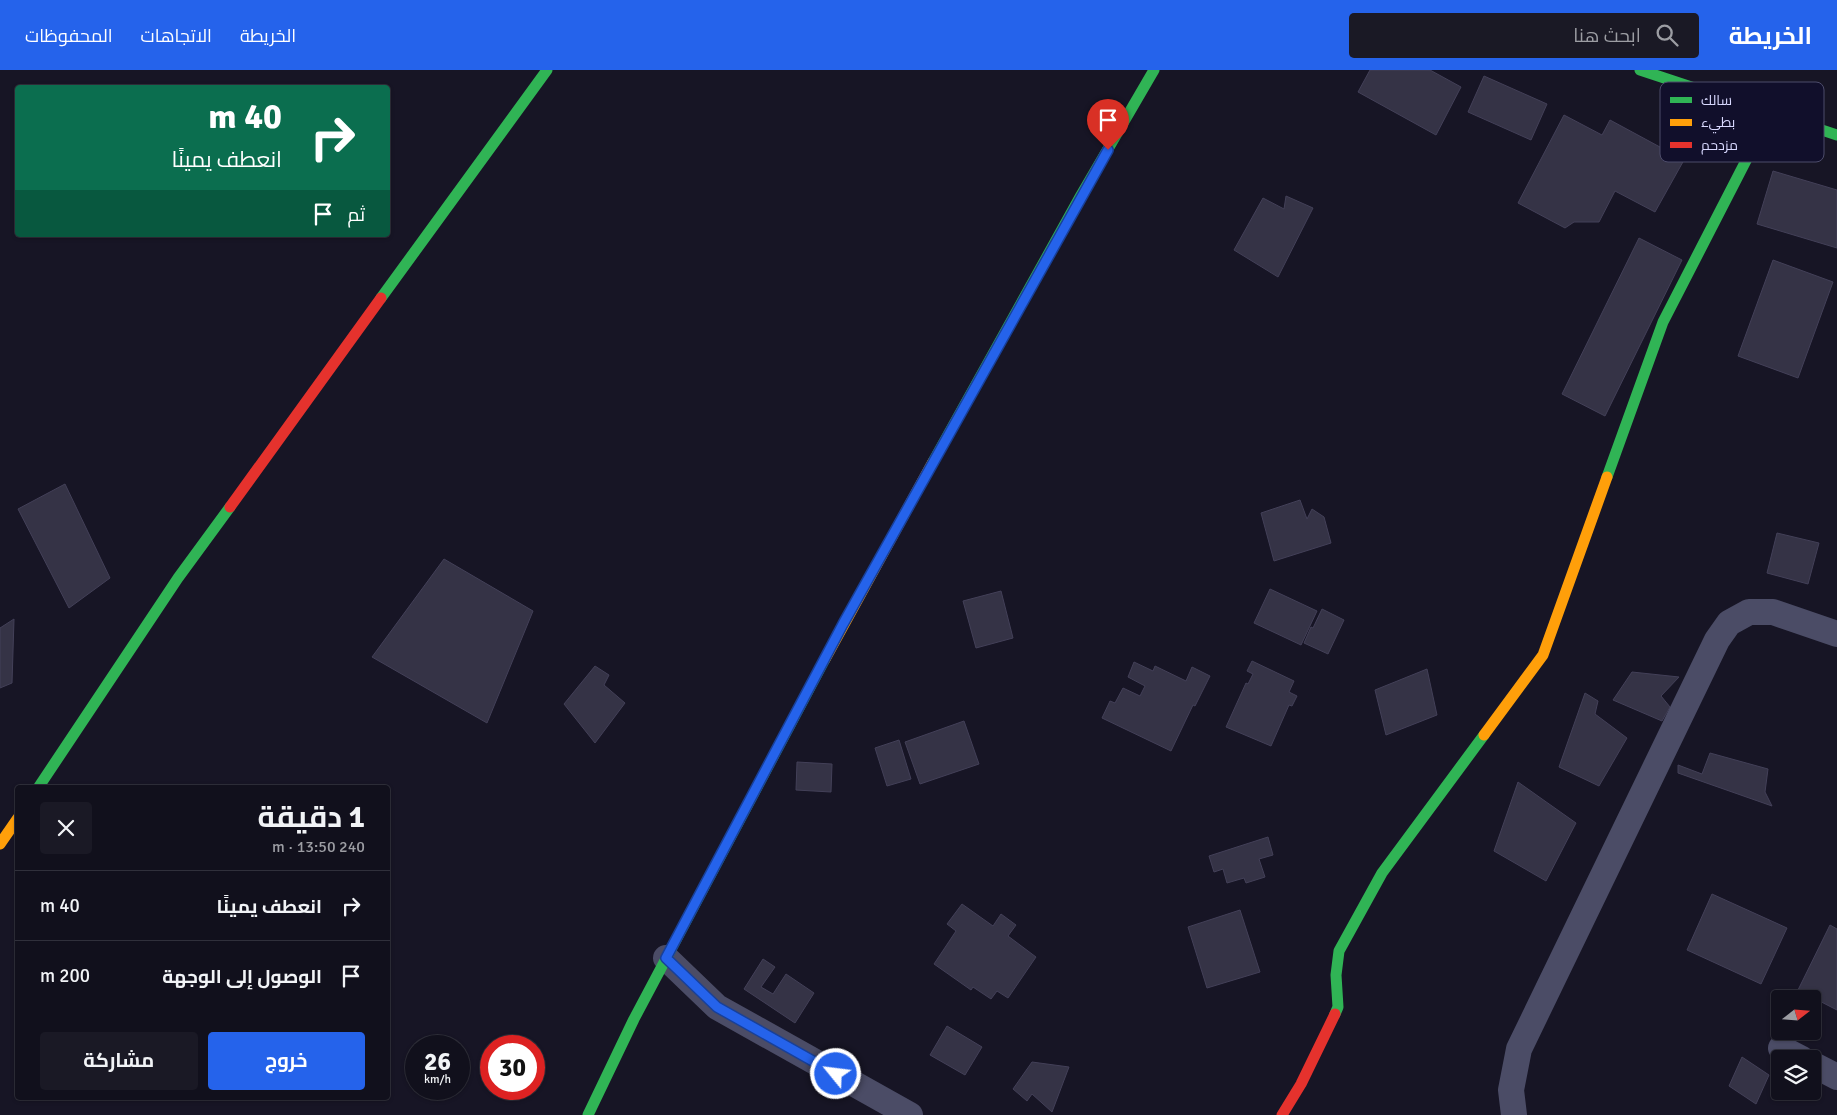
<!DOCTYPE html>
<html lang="ar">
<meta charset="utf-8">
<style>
body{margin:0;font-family:Signika,Cairo,sans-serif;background:#1a1925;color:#f1f3f6;direction:rtl;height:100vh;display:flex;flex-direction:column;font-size:19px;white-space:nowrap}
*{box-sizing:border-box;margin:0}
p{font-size:16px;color:#9c9da3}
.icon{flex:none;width:28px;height:28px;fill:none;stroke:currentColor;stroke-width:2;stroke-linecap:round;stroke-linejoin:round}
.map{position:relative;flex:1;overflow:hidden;direction:ltr}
.side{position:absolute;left:15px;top:715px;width:375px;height:315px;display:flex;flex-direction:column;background:#11101c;border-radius:5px;box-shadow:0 1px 4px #0004,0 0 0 1px #30303b;direction:rtl}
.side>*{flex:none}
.top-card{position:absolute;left:15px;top:15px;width:375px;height:152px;border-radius:5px;box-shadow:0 1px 4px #0004,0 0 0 1px #30303b;direction:rtl;background:#0b6e4f;color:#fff;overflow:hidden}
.needle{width:32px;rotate:73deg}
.controls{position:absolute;left:1771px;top:920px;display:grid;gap:10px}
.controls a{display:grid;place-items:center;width:50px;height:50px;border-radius:5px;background:#11101c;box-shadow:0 1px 4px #0004,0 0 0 1px #30303b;font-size:25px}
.speed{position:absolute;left:405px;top:965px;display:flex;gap:10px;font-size:25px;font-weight:700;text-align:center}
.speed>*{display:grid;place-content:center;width:65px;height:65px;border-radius:50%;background:#11101c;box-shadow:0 1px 4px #0004,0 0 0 1px #30303b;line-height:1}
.speed small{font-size:12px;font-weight:400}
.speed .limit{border:8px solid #d22;background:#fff;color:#111}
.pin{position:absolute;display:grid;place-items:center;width:42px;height:42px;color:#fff;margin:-51px -21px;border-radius:50% 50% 50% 0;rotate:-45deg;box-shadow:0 0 5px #0007}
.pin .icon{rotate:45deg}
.me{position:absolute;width:55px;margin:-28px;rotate:299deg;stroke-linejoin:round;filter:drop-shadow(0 0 4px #0008)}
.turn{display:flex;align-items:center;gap:18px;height:105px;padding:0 25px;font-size:22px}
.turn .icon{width:65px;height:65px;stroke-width:2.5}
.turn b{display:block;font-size:35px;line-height:42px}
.then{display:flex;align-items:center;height:48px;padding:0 25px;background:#0003;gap:10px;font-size:19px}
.round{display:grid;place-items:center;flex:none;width:52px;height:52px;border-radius:5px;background:#1a1925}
.overview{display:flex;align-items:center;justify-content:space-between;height:85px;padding:0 25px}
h1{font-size:30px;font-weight:700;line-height:38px}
.primary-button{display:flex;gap:10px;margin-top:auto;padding:10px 25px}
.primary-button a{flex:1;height:58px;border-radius:5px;background:#2563eb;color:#fff;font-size:20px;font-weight:700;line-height:58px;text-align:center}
.primary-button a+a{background:#1a1925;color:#f1f3f6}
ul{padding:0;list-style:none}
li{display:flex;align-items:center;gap:15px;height:70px;padding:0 25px;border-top:1px solid #30303b}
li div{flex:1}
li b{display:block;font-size:19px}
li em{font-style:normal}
header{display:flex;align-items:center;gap:30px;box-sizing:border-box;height:70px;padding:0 25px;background:#2563eb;color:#fff}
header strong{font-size:24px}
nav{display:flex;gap:28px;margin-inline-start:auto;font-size:18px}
.search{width:350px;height:45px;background:#1a1925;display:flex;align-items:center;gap:12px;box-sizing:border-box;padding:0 18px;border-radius:5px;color:#9c9da3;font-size:19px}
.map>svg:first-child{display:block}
</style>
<header>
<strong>الخريطة</strong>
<div class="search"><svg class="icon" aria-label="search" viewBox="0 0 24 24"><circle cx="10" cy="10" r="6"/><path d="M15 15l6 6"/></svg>ابحث هنا</div>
<nav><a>الخريطة</a><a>الاتجاهات</a><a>المحفوظات</a></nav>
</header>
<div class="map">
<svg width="1837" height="1045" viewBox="0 0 1837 1045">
<rect width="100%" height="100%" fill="#171525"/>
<!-- building -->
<g fill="#353346" stroke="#434058">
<path d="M1370 0H1430L1461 17 1436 65 1358 22Z"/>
<path d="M1484 6 1547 34 1531 70 1468 42Z"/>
<path d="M1564 45 1602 65 1610 50 1684 90 1655 142 1615 121 1599 152H1574L1565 158 1518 133Z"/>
<path d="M1773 101 1837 120V178L1757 154Z"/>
<path d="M1286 126 1313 138 1278 207 1234 180 1263 128 1284 139Z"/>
<path d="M1639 168 1682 190 1605 346 1562 324Z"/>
<path d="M1773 190 1833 212 1798 308 1738 286Z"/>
<path d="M65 414 110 508 69 538 18 439Z"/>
<path d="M1300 430 1307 449 1312 439 1324 447 1331 473 1274 491 1261 443Z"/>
<path d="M1777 463 1819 473 1808 514 1767 503Z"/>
<path d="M444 489 533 541 487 653 372 587Z"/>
<path d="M1270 519 1317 541 1301 575 1254 553Z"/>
<path d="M1001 521 1013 568 976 578 963 531Z"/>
<path d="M1322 539 1344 550 1328 584 1304 573 1311 557 1313 558Z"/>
<path d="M14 549 12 613 0 618V558Z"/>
<path d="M1252 591 1294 611 1289 622 1297 626 1292 636 1289 635 1271 676 1226 657 1246 613 1248 614 1253 604 1247 601Z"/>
<path d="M1134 592 1153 601 1155 596 1186 611 1192 597 1210 606 1195 636 1193 635 1171 681 1102 648 1110 631 1115 633 1123 618 1140 626 1145 616 1128 607Z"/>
<path d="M595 596 609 605 604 615 625 633 595 673 564 634Z"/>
<path d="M1427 599 1437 645 1386 665 1375 620Z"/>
<path d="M1632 602 1679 607 1661 626 1670 637 1662 651 1613 630Z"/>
<path d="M1585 623 1598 631 1595 644 1627 668 1599 716 1559 697Z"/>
<path d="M964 651 979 694 920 714 905 672Z"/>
<path d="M899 670 911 709 887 716 875 678Z"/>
<path d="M1710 683 1768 699 1765 722 1772 736 1678 703V695L1702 704Z"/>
<path d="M797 692 832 694 831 722 796 720Z"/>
<path d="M1518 712 1576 753 1546 811 1494 781Z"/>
<path d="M1268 767 1273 785 1259 789 1265 807 1246 813 1244 808 1227 813 1223 799 1214 802 1209 786Z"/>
<path d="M1712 824 1787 858 1761 914 1687 880Z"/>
<path d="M962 834 993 856 1001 844 1016 855 1008 866 1036 887 1008 928 997 921 991 929 973 917 971 920 934 894 956 861 947 854Z"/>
<path d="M1240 840 1260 902 1207 918 1188 857Z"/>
<path d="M1830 855 1837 859V940L1798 920Z"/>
<path d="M763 889 775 897 761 917 773 924 786 904 814 923 795 953 744 919Z"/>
<path d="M947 956 982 977 965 1005 930 985Z"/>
<path d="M1742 987 1769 1005 1756 1034 1729 1016Z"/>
<path d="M1032 992 1069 997 1052 1042 1032 1024 1027 1031 1013 1019Z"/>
</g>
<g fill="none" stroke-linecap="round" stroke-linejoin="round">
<!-- street -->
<g stroke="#4b4c66" stroke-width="26">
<path d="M666 888 717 937 910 1045"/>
<path d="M1781 978 1802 989"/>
<path d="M1812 994 1837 1007"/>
<path d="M1514 1045 1511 1020 1519 979 1717 570 1729 553 1749 542H1773L1837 564"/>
</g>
<!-- fast -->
<g stroke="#30b455" stroke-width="11">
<path d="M1640 0 1837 65"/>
<path d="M381 228 547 0"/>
<path d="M933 392 1080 127 1154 0"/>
<path d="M1607 407 1663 252 1771 42"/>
<path d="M38 718 178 508 230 437"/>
<path d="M1335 944 1338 937 1336 905 1339 881 1382 803 1484 665"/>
<path d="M588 1045 634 949 825 589"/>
</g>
<!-- slow -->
<g stroke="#ff9f0a" stroke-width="11">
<path d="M825 589 933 392"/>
<path d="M1484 665 1543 585 1607 407"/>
<path d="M0 774 18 748"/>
</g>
<!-- jam -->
<g stroke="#e5322d" stroke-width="11">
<path d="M230 437 381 228"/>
<path d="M1282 1045 1301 1014 1335 944"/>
</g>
</g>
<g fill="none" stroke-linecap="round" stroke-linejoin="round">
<!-- route casing -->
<g stroke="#184099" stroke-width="12">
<path id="route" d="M836 1004 717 937 666 888 843 554 1108 80"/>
</g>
<!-- route -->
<use href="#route" stroke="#2563eb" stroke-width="9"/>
</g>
<!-- legend -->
<rect x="1660" y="12" width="164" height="80" rx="8" fill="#110f2b" stroke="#4d4c6b" stroke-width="1"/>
<rect x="1670" y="27" width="22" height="6" fill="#30b455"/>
<rect x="1670" y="49" width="22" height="7" fill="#ff9f0a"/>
<rect x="1670" y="72" width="22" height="6" fill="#e5322d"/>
<g font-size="14" fill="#d9d9ff">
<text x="1701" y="35">سالك</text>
<text x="1701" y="57">بطيء</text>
<text x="1701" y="80">مزدحم</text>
</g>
</svg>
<div class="controls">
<a><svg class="needle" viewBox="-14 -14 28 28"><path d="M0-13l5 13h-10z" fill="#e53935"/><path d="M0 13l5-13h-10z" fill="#9c9da3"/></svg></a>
<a><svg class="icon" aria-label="layers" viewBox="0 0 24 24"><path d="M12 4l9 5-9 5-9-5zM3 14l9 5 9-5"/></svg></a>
</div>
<div class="speed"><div>26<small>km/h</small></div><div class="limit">30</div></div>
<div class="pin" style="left:1108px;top:80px;background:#d93025"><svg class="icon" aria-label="arrive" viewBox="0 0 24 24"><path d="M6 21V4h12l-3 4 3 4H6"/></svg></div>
<svg class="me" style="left:836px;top:1004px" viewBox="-20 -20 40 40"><circle r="17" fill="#2563eb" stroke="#fff" stroke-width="3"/><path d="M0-11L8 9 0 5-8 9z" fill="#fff"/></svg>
<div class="top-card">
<div class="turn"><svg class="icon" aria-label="right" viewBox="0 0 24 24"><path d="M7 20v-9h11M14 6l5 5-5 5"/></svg><div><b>40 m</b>انعطف يمينًا</div></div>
<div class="then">ثم<svg class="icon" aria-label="arrive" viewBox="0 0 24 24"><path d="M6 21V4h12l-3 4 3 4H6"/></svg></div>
</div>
<section class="side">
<div class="overview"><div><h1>1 دقيقة</h1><p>240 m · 13:50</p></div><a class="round"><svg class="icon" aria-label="close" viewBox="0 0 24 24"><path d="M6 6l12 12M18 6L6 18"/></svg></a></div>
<ul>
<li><svg class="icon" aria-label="right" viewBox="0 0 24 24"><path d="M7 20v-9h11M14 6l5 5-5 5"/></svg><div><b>انعطف يمينًا</b></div><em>40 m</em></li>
<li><svg class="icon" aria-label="arrive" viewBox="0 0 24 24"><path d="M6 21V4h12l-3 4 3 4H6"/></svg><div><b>الوصول إلى الوجهة</b></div><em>200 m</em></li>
</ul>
<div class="primary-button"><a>خروج</a><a>مشاركة</a></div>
</section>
</div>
